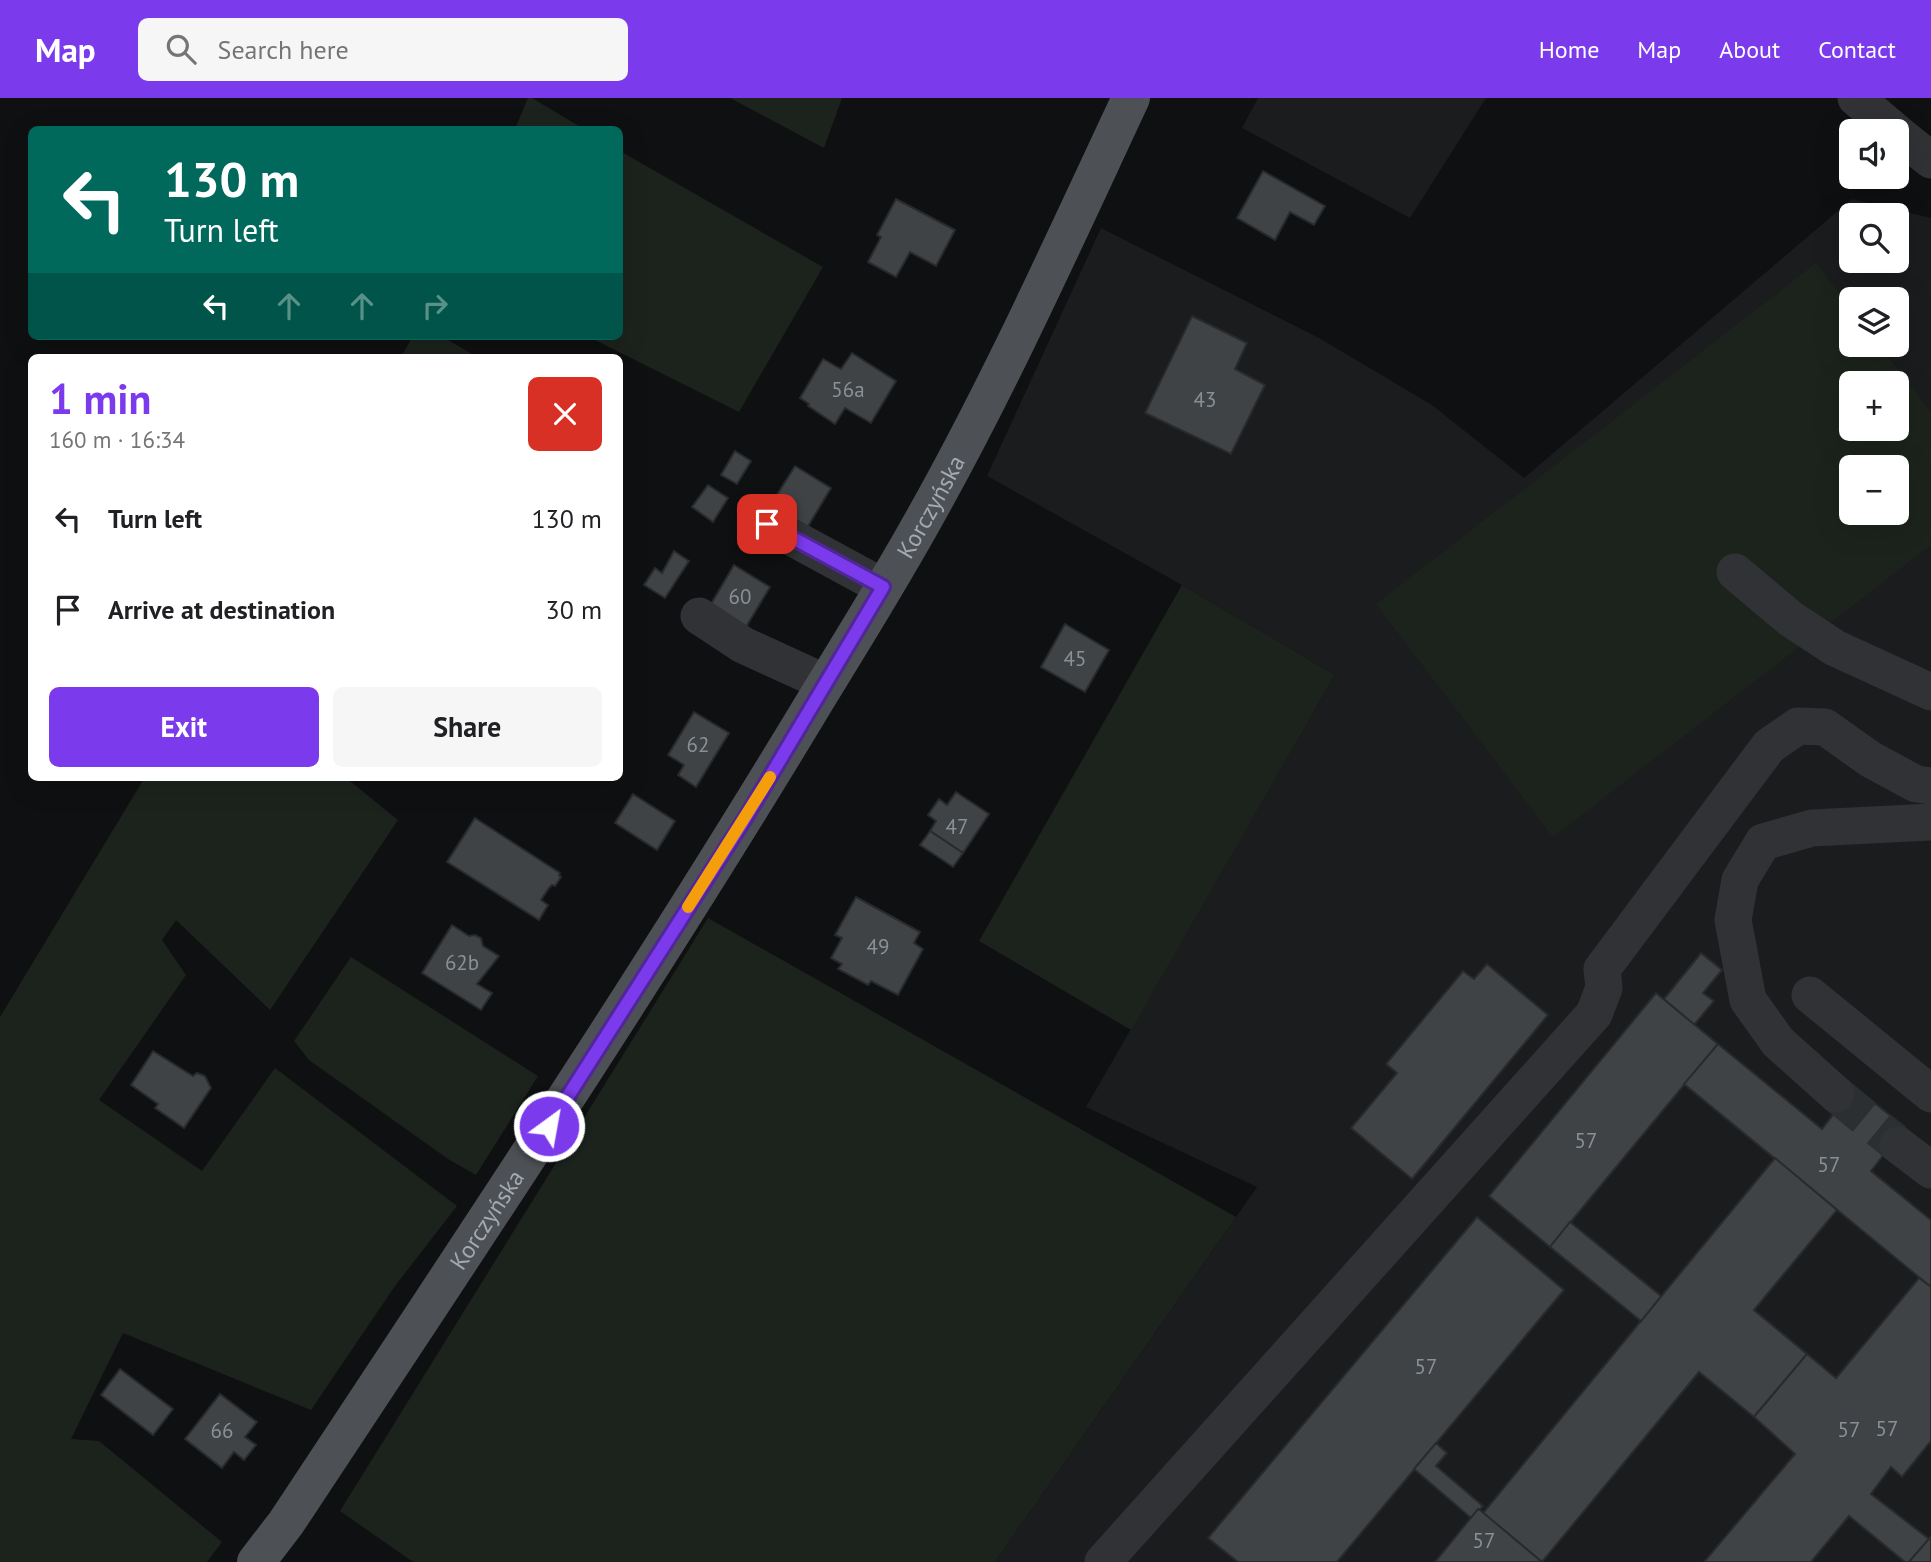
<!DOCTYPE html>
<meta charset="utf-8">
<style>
body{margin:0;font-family:"PT Sans",sans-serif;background:#f6f6f6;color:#202124;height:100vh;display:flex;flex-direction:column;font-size:26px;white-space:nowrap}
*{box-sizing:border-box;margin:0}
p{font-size:23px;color:#757577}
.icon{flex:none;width:38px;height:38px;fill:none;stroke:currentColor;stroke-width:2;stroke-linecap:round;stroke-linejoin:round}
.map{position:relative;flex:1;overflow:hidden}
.side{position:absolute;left:28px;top:256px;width:595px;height:427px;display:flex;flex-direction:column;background:#fff;border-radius:10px;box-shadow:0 7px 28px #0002}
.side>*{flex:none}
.guide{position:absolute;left:28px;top:28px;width:595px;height:214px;border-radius:10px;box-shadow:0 7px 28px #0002;background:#00695c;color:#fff;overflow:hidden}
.controls{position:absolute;left:1839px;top:21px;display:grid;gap:14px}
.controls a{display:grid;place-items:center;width:70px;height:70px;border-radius:10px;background:#fff;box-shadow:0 7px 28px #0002;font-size:35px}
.pin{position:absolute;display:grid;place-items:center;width:60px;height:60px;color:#fff;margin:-30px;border-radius:14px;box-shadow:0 4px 10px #0006}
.me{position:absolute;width:77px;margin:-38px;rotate:32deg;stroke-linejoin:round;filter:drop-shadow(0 0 5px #0008)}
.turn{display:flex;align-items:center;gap:24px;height:147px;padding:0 21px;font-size:32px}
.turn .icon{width:91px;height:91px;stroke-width:2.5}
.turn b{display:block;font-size:49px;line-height:60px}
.lanes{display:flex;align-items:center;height:66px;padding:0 21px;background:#0003;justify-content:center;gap:35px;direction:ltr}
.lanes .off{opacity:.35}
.round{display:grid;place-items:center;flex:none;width:74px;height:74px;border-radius:10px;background:#f6f6f6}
.headline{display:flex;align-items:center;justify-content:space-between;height:119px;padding:0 21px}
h1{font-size:42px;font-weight:700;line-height:52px;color:#7c3aed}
.cta{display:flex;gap:14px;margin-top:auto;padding:14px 21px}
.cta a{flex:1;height:80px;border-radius:10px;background:#7c3aed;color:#fff;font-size:28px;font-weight:700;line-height:80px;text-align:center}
.cta a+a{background:#f6f6f6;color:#202124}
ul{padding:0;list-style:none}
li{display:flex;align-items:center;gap:21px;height:91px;padding:0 21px}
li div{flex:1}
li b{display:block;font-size:26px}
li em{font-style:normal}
header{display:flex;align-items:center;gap:42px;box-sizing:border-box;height:98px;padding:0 35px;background:#7c3aed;color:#fff}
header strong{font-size:33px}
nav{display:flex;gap:38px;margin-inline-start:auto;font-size:24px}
.search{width:490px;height:63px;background:#f6f6f6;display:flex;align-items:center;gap:18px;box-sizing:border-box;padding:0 24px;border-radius:10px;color:#757577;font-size:26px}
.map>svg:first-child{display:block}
</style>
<header>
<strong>Map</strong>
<div class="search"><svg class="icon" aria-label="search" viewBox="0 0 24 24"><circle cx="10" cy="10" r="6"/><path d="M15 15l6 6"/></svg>Search here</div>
<nav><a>Home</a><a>Map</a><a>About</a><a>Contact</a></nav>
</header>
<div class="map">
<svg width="1931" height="1464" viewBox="0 0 1931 1464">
<rect width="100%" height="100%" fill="#0f1011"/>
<!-- built -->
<g fill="#1b1c1d" fill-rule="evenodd">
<path d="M1258 0H1486L1410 120 1242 30Z"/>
<path d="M1852 101 1931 120V1464H995L1257 1089 1086 1009 1335 577 1182 487 987 378 1101 130 1319 240 1432 307 1524 380ZM1852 117H1897V163H1852ZM1852 201H1897V247H1852ZM1852 285H1897V331H1852ZM1852 369H1897V415H1852Z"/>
</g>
<!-- green -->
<g fill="#1c231c" fill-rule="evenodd">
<path d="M528 0H532L584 31H515Z"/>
<path d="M730 0H842L824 50Z"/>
<path d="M620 53 823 169 739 314 587 238H620Z"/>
<path d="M1816 165 1851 211 1852 247H1879L1931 314V447L1553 739 1376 506ZM1852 285H1897V331H1852ZM1852 369H1897V415H1852Z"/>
<path d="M413 238H441L477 259H401Z"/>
<path d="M1182 487 1335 577 1131 932 979 843Z"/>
<path d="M145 679H345L398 722 270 912 176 822 162 842 186 877 99 1002 202 1073 275 970 457 1108 395 1188 311 1312 123 1235 71 1341 99 1343 222 1444 207 1464H0V919Z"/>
<path d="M708 820 1236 1119 995 1464H413L340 1413Z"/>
<path d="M351 859 538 978 476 1077 448 1061 309 962 294 943Z"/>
</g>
<!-- building -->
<g fill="#404346" stroke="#292a2c" stroke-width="2">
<path d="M1263 73 1325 108 1314 127 1290 114 1275 142 1237 120Z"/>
<path d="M896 101 955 132 936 168 910 154 896 179 868 164 881 139 877 137Z"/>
<path d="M1192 218 1247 245 1235 271 1265 287 1231 356 1145 315Z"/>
<path d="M852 255 896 283 871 325 845 310 835 326 808 308 809 306 800 300 823 261 841 271Z"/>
<path d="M735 353 751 363 737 386 721 377Z"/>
<path d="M795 368 831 390 807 430 770 408Z"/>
<path d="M708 387 728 400 713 424 692 409Z"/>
<path d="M674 453 689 463 665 500 644 487 655 470 662 475Z"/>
<path d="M734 467 770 489 746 529 711 506Z"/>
<path d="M1065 526 1109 552 1085 594 1041 569Z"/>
<path d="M694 614 729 635 696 689 678 677 684 667 668 657Z"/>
<path d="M956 694 989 716 963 755 930 733 936 723 928 717 939 701 947 707Z"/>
<path d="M633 696 675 723 657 752 615 725Z"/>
<path d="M475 720 560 775 559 777 561 779 555 788 552 787 549 790 541 802 548 807 539 822 447 764Z"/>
<path d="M930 733 963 755 953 769 920 747Z"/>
<path d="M856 799 920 834 914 845 923 851 898 897 871 883 868 887 838 871 842 866 831 860 842 840 835 837Z"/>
<path d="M452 827 469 838 475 837 481 840 483 848 499 858 477 886 492 895 481 912 422 875Z"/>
<path d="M1701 855 1722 872 1703 895 1714 903 1694 927 1664 901Z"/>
<path d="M1487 866 1548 917 1412 1081 1351 1030 1397 975 1386 966 1463 873 1474 881Z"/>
<path d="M1656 895 1718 946 1550 1149 1489 1098Z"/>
<path d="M1718 946 1822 1031 1854 989 1905 1029 1871 1073 1931 1122V1189L1684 986Z"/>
<path d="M153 953 193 978 197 975 205 978 211 990 184 1030 155 1010 158 1006 131 987Z"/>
<path d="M1775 1060 1837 1112 1754 1212 1807 1256 1754 1319 1699 1274 1542 1464 1483 1415Z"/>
<path d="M1477 1119 1564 1192 1337 1464H1238L1208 1440Z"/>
<path d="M1570 1124 1661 1198 1641 1223 1550 1149Z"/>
<path d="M1919 1180 1931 1189V1343L1902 1379 1891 1369 1871 1396 1929 1441 1909 1464H1905L1849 1418 1811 1464H1704L1795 1356 1754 1319 1807 1256 1836 1280Z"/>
<path d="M120 1271 173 1311 153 1337 101 1297Z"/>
<path d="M220 1296 257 1324 245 1339 256 1347 244 1362 234 1354 222 1370 185 1341Z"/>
<path d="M1436 1345 1447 1355 1436 1368 1483 1408 1471 1420 1414 1371Z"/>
<path d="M1478 1411 1480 1412 1542 1464H1435Z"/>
<path d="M1931 1438V1464H1909L1929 1441Z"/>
</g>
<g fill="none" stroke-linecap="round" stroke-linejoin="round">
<!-- minor-tunnel -->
<path stroke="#2c2f31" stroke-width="37" stroke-dasharray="37 18" stroke-linecap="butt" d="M1836 996 1898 1047"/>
<!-- minor -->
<g stroke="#313235" stroke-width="37">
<path d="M1856 0 1895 33"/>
<path d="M1897 35 1931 62"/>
<path d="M767 426 883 489"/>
<path d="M1735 474 1791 521 1835 550 1931 594"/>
<path d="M699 518 743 547 826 585"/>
<path d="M1810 897 1931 996"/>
<path d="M1836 996 1778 944 1748 902 1733 822 1740 782 1763 744 1812 730 1931 724"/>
<path d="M1898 1047 1931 1072"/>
<path d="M1103 1464 1594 916 1604 890 1602 871 1769 648 1798 628 1825 629 1870 661 1916 686 1931 688"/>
</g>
<!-- major -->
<path stroke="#4d5054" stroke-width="38" id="s1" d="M256 1464 286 1425C465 1154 646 884 814 605 850 546 887 487 921 426 999 288 1064 143 1131 0"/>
</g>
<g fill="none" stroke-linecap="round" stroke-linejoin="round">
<!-- route casing -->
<g stroke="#51269a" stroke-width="18">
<path id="route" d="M549 1028 746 719 883 489 767 426"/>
</g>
<!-- route -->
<use href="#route" stroke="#7c3aed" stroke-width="12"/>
<!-- slow -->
<path stroke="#f59e0b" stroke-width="12" d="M688 809 770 679"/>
</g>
<g text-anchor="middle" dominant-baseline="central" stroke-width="6" stroke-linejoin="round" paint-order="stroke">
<!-- number labels -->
<g font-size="21" fill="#899096">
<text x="848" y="291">56a</text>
<text x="1205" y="301">43</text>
<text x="740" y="498">60</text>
<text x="1075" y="560">45</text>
<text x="698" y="646">62</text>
<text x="957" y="728">47</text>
<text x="878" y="848">49</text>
<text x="462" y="864">62b</text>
<text x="1586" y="1042">57</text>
<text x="1829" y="1066">57</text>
<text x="1426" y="1268">57</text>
<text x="1887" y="1330">57</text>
<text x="1849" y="1331">57</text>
<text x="222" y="1332">66</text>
<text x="1484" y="1442">57</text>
</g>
<!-- street labels -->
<g font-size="24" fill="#a1aab1" stroke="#0a0b0b">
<text stroke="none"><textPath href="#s1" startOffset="1253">Korczyńska</textPath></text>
<text stroke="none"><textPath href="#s1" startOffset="413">Korczyńska</textPath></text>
</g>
</g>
</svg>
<div class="controls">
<a><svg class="icon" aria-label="sound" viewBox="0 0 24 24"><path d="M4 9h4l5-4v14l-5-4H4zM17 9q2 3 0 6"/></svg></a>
<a><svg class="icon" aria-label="search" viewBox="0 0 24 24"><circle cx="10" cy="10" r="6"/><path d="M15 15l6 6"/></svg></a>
<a><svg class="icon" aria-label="layers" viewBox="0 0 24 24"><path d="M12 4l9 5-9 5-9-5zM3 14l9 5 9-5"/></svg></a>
<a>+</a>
<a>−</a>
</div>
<div class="pin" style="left:767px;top:426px;background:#d93025"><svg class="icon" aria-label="arrive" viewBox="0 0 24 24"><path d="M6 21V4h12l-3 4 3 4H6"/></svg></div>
<svg class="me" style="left:549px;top:1028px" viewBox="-20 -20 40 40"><circle r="17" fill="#7c3aed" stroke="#fff" stroke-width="3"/><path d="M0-11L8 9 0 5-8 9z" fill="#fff"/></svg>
<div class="guide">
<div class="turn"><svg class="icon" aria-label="left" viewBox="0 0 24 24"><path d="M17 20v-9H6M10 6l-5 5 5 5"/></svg><div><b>130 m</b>Turn left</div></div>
<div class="lanes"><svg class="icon" aria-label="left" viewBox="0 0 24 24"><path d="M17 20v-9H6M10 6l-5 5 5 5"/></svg><svg class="icon off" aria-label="ahead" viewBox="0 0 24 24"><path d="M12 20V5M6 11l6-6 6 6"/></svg><svg class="icon off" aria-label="ahead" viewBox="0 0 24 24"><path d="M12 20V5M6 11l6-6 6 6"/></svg><svg class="icon off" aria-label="right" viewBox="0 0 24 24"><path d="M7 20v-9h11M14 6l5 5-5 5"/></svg></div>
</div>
<section class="side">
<div class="headline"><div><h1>1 min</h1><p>160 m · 16:34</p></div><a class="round" style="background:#d93025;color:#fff"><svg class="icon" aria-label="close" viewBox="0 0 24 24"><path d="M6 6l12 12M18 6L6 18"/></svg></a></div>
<ul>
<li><svg class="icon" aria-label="left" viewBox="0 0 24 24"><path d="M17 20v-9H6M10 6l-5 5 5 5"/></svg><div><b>Turn left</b></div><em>130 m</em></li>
<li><svg class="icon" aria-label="arrive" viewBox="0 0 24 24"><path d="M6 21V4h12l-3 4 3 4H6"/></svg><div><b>Arrive at destination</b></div><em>30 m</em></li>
</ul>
<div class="cta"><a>Exit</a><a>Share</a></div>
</section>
</div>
